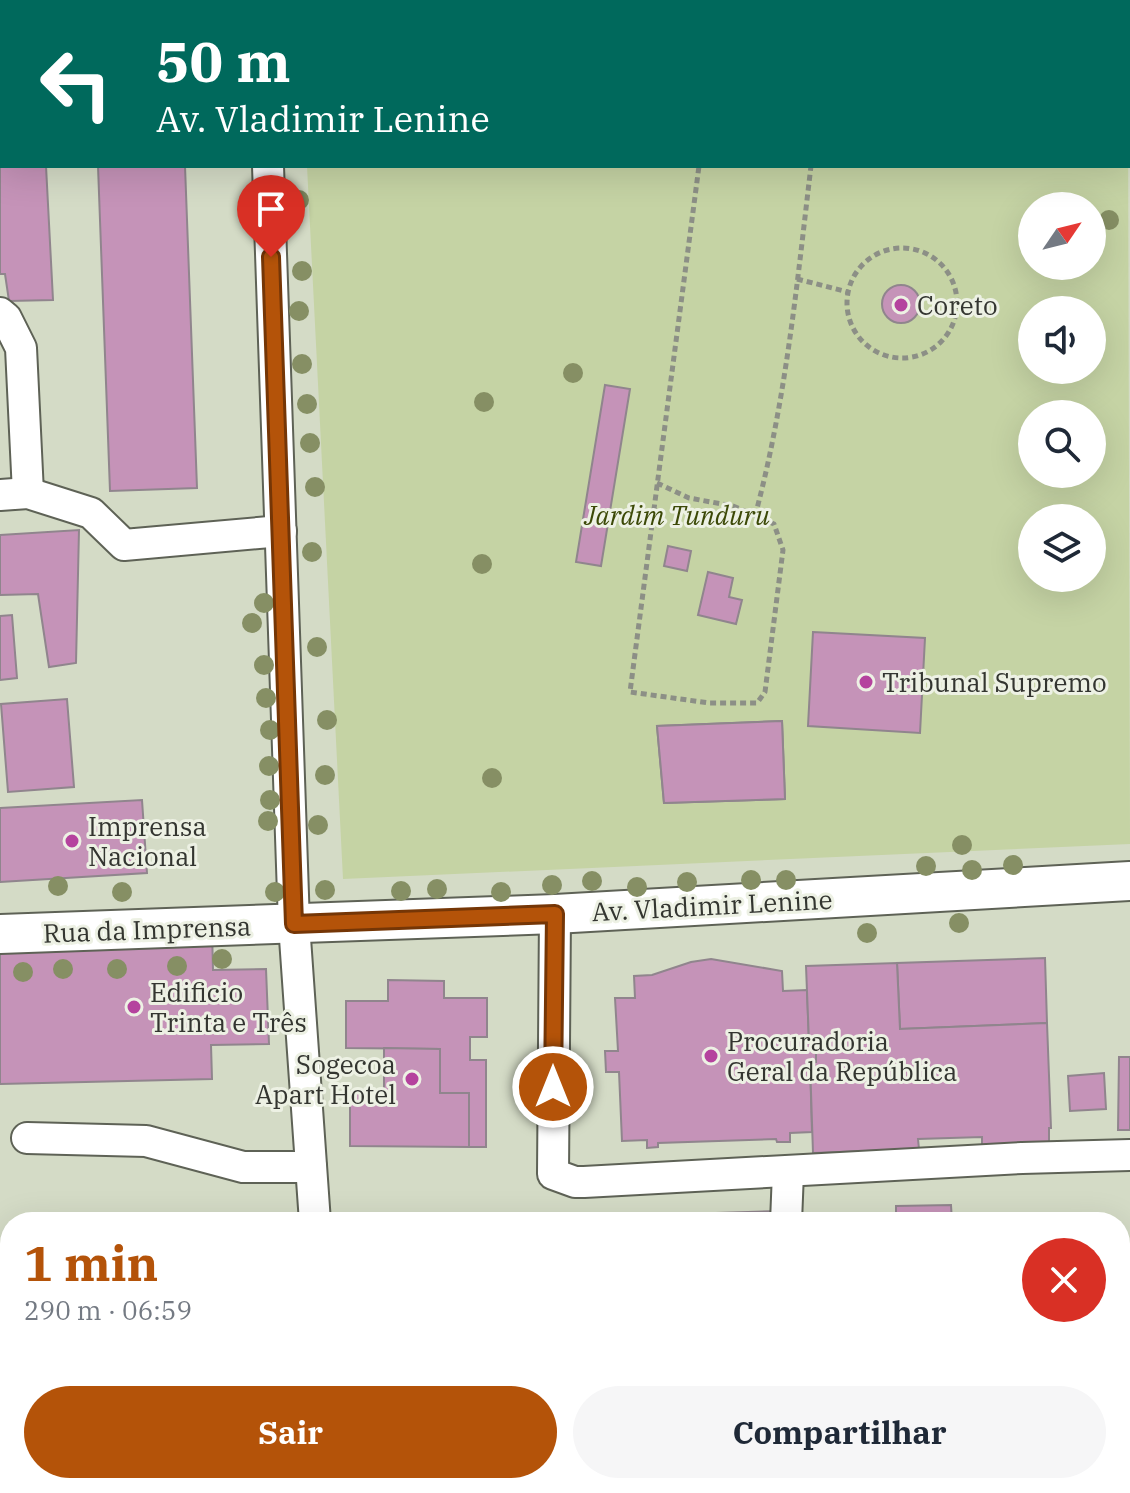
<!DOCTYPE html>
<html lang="pt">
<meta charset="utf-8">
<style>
body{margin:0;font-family:"IBM Plex Serif",serif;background:#f6f6f7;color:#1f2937;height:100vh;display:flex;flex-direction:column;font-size:30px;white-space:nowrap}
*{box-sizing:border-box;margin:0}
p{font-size:26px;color:#747a83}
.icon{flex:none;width:44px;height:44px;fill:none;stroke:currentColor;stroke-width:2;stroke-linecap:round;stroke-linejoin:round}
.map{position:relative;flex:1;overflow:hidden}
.details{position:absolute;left:0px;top:1212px;width:1130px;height:282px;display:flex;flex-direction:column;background:#fff;border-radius:32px 32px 0 0;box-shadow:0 8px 32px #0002}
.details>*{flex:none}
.banner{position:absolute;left:0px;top:0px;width:1130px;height:168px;box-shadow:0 8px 32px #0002;background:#00695c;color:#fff;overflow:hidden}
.needle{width:52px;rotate:55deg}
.tools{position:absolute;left:1018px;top:192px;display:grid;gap:16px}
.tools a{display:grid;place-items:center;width:88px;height:88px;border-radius:50%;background:#fff;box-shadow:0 8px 32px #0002;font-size:40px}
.pin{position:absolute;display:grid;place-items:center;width:68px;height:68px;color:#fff;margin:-82px -34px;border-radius:50% 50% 50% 0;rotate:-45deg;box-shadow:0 0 8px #0007}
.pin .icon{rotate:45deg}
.me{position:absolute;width:88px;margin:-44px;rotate:0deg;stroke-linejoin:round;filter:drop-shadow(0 0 6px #0008)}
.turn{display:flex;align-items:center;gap:28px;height:168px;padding:0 24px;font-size:36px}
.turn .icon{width:104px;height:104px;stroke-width:2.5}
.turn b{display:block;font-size:56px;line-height:68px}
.round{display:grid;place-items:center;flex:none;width:84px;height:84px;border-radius:42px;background:#f6f6f7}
.headline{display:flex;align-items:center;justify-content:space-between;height:136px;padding:0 24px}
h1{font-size:48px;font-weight:800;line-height:60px;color:#b45309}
.primary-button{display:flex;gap:16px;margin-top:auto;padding:16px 24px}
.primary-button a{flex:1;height:92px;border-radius:48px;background:#b45309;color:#fff;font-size:32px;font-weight:800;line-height:92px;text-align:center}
.primary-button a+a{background:#f6f6f7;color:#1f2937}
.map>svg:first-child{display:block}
</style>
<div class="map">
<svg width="1130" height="1493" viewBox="0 0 1130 1493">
<rect width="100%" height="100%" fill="#e0e4d6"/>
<!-- built -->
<path fill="#d4dbc6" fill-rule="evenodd" d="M0 0H1130V1374L1120 1375V1222H10V1484H1071V1493H0ZM2 2H1128V166H2ZM1032 206H1092V266H1032ZM1032 310H1092V370H1032ZM1032 414H1092V474H1032ZM1032 518H1092V578H1032Z"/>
<!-- green -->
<g fill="#c5d3a4" fill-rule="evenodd">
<path d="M298 0H971L974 2H298Z"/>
<path d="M1128 106 1130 844 343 879 307 166H1128ZM1032 206H1092V266H1032ZM1032 310H1092V370H1032ZM1032 414H1092V474H1032ZM1032 518H1092V578H1032Z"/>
</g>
<!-- forest -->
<path fill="#9eae76" d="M1130 1374V1493H1071V1484H1120V1375Z"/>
<!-- building -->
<g fill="#c593b8" stroke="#90858d" stroke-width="2">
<path d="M0 159 2 166H46L53 300 9 301 5 274H0Z"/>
<path d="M98 166H185L197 488 110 491Z"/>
<circle cx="901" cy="304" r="19"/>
<path d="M605 385 630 389 601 566 576 562Z"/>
<path d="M79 530 76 663 49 667 38 594 0 595V535Z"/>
<path d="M668 546 691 551 687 571 664 566Z"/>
<path d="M708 572 733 578 729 597 742 600 736 624 698 615Z"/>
<path d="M12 615 17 678 0 680V616Z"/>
<path d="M813 632 925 638 920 733 808 726Z"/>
<path d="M67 699 74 787 8 792 1 704Z"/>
<path d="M782 721 785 799 664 803 657 726Z"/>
<path d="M782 721 785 799 664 803 657 726Z"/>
<path d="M142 800 147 873 0 882V808Z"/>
<path d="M212 930 213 970 266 969 269 1044 211 1045 212 1079 0 1084V936Z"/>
<path d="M1045 958 1047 1023 900 1029 897 963Z"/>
<path d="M711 959 782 971 783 991 807 990 809 1042H816V1062H810L812 1132 790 1133V1142H777L776 1139 658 1143V1147L647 1148V1140L622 1141 619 1072H606L605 1051H618L615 998H635L634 976 652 975 691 962Z"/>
<path d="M897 963 900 1029 1047 1023 1051 1128H1049V1144L982 1147V1137L918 1139 919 1149 813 1153 810 1062H816V1042H809L806 966Z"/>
<path d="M388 980 444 981V998H487V1037H470V1060H486V1147H469V1093H440V1049L346 1048V1001H388Z"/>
<path d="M384 1048 440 1049V1093H469V1147L350 1146V1092L384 1091Z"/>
<path d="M1119 1057H1130V1130H1118Z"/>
<path d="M1104 1073 1106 1109 1070 1111 1068 1076Z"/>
<path d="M951 1205 952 1222H896V1206Z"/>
<path d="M778 1211V1222H718L717 1213Z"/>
<path d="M8 1231H10V1339L0 1338Z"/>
<rect x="0" y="1341" width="10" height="60"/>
<path d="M2 1410H10V1456L1 1455Z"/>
<path d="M0 1473H10V1484H19V1489L0 1488Z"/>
<path d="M121 1484H148L146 1493H119Z"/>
<rect x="372" y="1484" width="66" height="9"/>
<path d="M438 1484H709L710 1488 703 1489V1493H438Z"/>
<path d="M964 1484H1028V1491L965 1493Z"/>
<rect x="1032" y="1484" width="26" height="9"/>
</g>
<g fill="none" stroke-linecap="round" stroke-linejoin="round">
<!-- minor casing -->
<g stroke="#5e6256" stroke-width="34">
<g id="minor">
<path d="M263 0V2"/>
<path d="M1021 0 1024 2"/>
<path d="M1128 76 1130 78"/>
<path d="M268 166 294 924 315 1222"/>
<path d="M0 313 6 318 21 348 28 493"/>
<path d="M0 495 28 493 91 513 124 545 281 531"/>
<path d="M555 914 553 1174 575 1182H584L1022 1158 1130 1155"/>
<path d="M27 1138 146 1141 243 1167H311"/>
<path d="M786 1222 788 1172"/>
<path d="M757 1484 758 1493"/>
<path d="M203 1493 205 1484"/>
<path d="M246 1493 247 1484"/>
<path d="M308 1493 309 1484"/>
</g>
</g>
<!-- major casing -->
<g stroke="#5e6256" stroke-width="42">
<path id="major" d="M0 934 555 914 1130 881"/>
</g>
<!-- path -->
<g stroke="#8c8f86" stroke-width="5" stroke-dasharray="6 4" stroke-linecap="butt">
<path d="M780 0 782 2"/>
<path d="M721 2V0"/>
<circle cx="902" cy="303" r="55"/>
<path d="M797 279 848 292"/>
<path d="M657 483 689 498 733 506 774 524 783 550 765 692 757 703H709L630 692 699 166"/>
<path d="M755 516C786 401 797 283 811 166"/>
</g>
<!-- minor -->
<use href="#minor" stroke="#fff" stroke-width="30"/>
<!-- major -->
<use href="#major" stroke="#fff" stroke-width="38"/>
</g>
<!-- trees -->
<g fill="#868f64">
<circle cx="299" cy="200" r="10"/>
<circle cx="1109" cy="220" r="10"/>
<circle cx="302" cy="271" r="10"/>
<circle cx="299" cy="311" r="10"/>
<circle cx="302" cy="364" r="10"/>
<circle cx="573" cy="373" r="10"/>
<circle cx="484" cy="402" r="10"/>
<circle cx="307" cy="404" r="10"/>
<circle cx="310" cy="443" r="10"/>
<circle cx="315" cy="487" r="10"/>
<circle cx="312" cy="552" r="10"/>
<circle cx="482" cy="564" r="10"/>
<circle cx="264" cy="603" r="10"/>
<circle cx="252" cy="623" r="10"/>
<circle cx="317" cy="647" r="10"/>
<circle cx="264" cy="665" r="10"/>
<circle cx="266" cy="698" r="10"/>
<circle cx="327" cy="720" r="10"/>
<circle cx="270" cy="730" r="10"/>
<circle cx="269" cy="766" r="10"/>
<circle cx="325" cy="775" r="10"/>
<circle cx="492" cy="778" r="10"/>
<circle cx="270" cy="800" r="10"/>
<circle cx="268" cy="821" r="10"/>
<circle cx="318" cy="825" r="10"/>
<circle cx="962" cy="845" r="10"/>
<circle cx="1013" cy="865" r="10"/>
<circle cx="926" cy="866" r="10"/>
<circle cx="972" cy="870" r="10"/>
<circle cx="751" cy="880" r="10"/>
<circle cx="786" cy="880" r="10"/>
<circle cx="592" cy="881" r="10"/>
<circle cx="687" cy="882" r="10"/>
<circle cx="552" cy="885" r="10"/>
<circle cx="58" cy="886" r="10"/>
<circle cx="637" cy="887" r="10"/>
<circle cx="437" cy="889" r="10"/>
<circle cx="325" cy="890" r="10"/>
<circle cx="401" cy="891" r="10"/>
<circle cx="122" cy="892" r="10"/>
<circle cx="275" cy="892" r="10"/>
<circle cx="501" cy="892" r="10"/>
<circle cx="959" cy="923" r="10"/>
<circle cx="867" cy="933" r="10"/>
<circle cx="222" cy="959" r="10"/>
<circle cx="177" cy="966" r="10"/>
<circle cx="63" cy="969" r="10"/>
<circle cx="117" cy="969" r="10"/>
<circle cx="23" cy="972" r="10"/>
</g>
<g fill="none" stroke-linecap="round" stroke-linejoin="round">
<!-- route casing -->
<g stroke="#753606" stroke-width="20">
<path id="route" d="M271 257 294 924 555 914 553 1087"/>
</g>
<!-- route -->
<use href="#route" stroke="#b45309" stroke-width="14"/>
</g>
<!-- markers -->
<g fill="#b5439e" stroke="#edf1e4" stroke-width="3">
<circle cx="901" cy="305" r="8"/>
<circle cx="866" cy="682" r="8"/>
<circle cx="72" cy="841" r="8"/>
<circle cx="134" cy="1007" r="8"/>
<circle cx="711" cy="1056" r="8"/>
<circle cx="412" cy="1079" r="8"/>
</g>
<g text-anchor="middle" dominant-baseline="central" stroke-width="6" stroke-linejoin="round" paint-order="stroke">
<!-- poi labels -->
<g font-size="26" fill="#333530" stroke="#edf1e4" text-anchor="start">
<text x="917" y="305">Coreto</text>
<text x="882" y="682">Tribunal Supremo</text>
<text x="88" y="826">Imprensa<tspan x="88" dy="30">Nacional</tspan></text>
<text x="150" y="992">Edificio<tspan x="150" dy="30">Trinta e Três</tspan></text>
<text x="727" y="1041">Procuradoria<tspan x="727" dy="30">Geral da República</tspan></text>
<text x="396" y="1064" text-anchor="end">Sogecoa<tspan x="396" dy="30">Apart Hotel</tspan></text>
</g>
<!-- park labels -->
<g font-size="26" font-style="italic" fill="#3c4907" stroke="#edf1e4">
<text x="677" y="515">Jardim Tunduru</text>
</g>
<!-- street labels -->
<g font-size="26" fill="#333530" stroke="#edf1e4">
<text transform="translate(712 905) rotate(-3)">Av. Vladimir Lenine</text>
<text transform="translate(147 929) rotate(-2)">Rua da Imprensa</text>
</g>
</g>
</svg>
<div class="tools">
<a><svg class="needle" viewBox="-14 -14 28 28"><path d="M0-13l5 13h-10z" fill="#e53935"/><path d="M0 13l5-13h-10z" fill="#747a83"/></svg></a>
<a><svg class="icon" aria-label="sound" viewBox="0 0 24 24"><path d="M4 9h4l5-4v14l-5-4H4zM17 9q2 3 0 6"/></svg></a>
<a><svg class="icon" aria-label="search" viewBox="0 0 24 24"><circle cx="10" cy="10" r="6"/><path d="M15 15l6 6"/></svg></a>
<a><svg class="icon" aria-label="layers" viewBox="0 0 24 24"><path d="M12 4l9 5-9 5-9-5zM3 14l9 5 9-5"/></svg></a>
</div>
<div class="pin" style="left:271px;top:257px;background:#d93025"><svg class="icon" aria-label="arrive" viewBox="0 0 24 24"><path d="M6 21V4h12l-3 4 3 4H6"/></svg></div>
<svg class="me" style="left:553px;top:1087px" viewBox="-20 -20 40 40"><circle r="17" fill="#b45309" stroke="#fff" stroke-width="3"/><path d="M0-11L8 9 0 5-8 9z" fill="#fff"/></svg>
<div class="banner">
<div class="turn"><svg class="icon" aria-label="left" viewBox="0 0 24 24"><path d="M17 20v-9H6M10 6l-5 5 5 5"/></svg><div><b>50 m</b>Av. Vladimir Lenine</div></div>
</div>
<section class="details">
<div class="headline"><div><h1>1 min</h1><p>290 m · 06:59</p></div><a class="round" style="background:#d93025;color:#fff"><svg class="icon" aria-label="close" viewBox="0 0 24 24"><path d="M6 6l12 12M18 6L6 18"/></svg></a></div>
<div class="primary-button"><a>Sair</a><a>Compartilhar</a></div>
</section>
</div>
